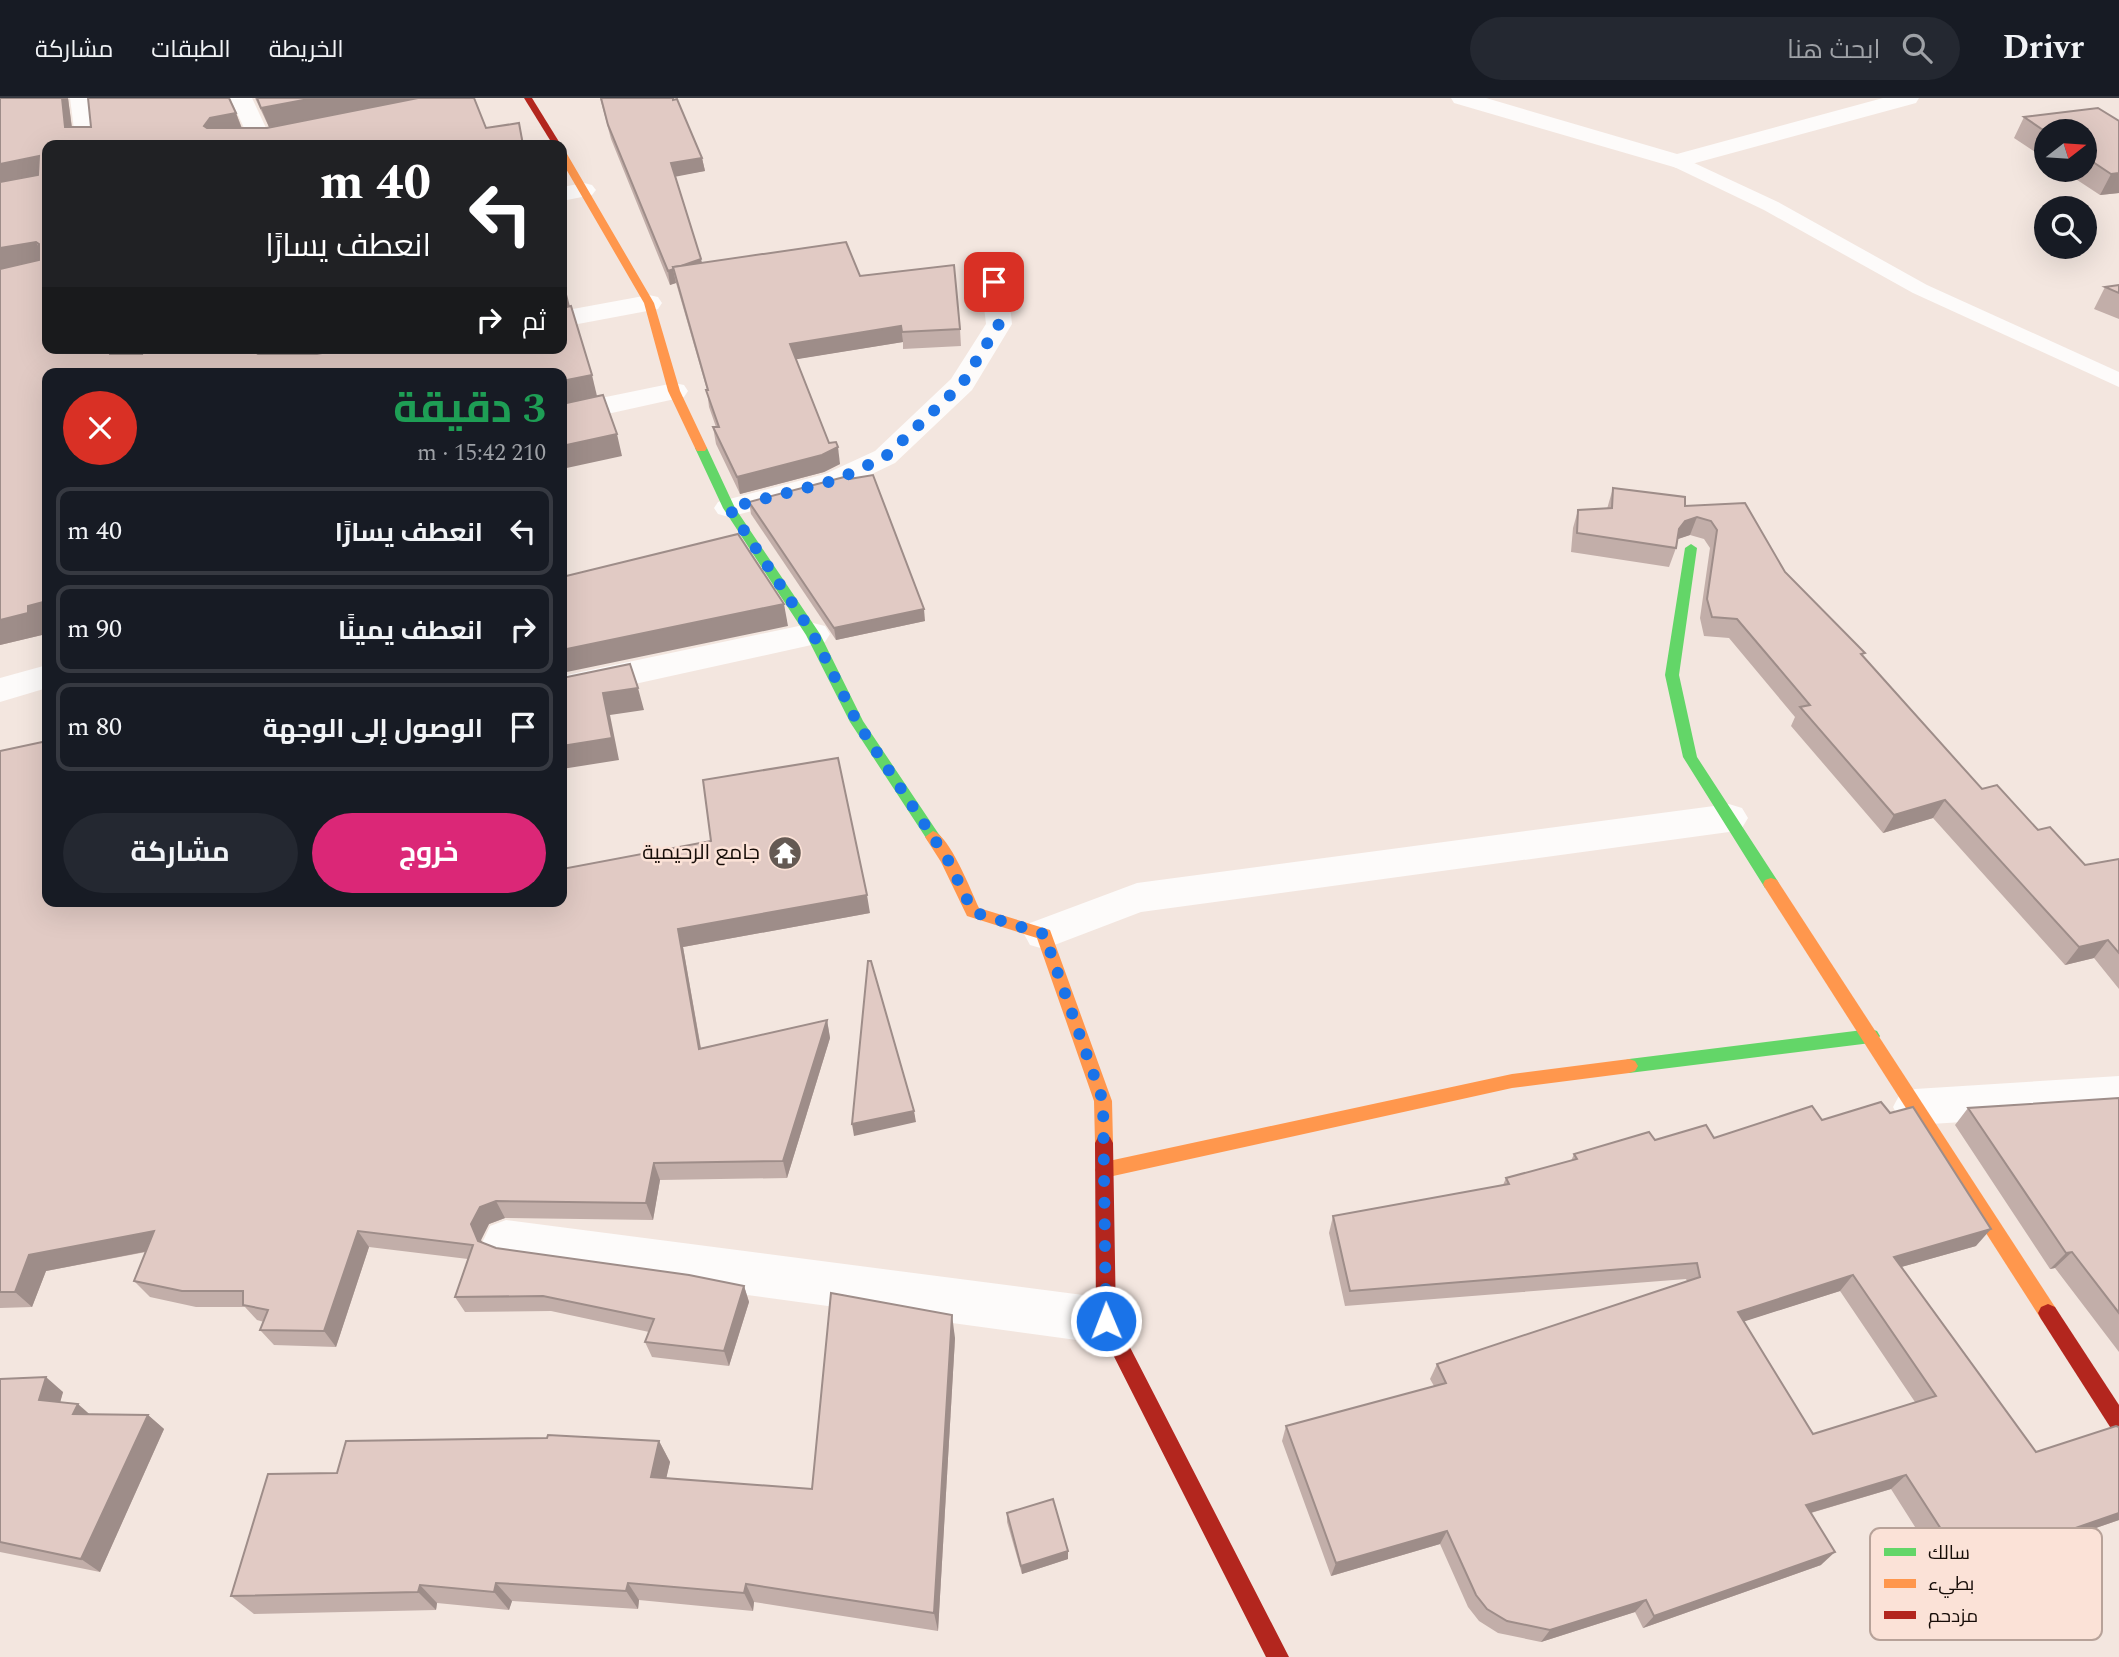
<!DOCTYPE html>
<html lang="ar">
<meta charset="utf-8">
<style>
body{margin:0;font-family:Spectral,Cairo,serif;background:#242831;color:#f1f3f6;direction:rtl;height:100vh;display:flex;flex-direction:column;font-size:26px;white-space:nowrap}
*{box-sizing:border-box;margin:0}
p{font-size:23px;color:#9ea1a6}
.icon{flex:none;width:38px;height:38px;fill:none;stroke:currentColor;stroke-width:2;stroke-linecap:round;stroke-linejoin:round}
.map{position:relative;flex:1;overflow:hidden;direction:ltr}
.side{position:absolute;left:42px;top:270px;width:525px;height:539px;display:flex;flex-direction:column;background:#171b24;border-radius:14px;box-shadow:0 7px 28px #0002;direction:rtl}
.side>*{flex:none}
.top-card{position:absolute;left:42px;top:42px;width:525px;height:214px;border-radius:14px;box-shadow:0 7px 28px #0002;direction:rtl;background:#202124;color:#fff;overflow:hidden}
.needle{width:46px;rotate:73deg}
.controls{position:absolute;left:2034px;top:21px;display:grid;gap:14px}
.controls a{display:grid;place-items:center;width:63px;height:63px;border-radius:50%;background:#171b24;box-shadow:0 7px 28px #0002;font-size:35px}
.pin{position:absolute;display:grid;place-items:center;width:60px;height:60px;color:#fff;margin:-30px;border-radius:14px;box-shadow:0 4px 10px #0006}
.me{position:absolute;width:77px;margin:-38px;rotate:359deg;stroke-linejoin:round;filter:drop-shadow(0 0 5px #0008)}
.turn{display:flex;align-items:center;gap:24px;height:147px;padding:0 21px;font-size:32px}
.turn .icon{width:91px;height:91px;stroke-width:2.5}
.turn b{display:block;font-size:49px;line-height:60px}
.then{display:flex;align-items:center;height:66px;padding:0 21px;background:#0003;gap:14px;font-size:26px}
.round{display:grid;place-items:center;flex:none;width:74px;height:74px;border-radius:37px;background:#242831}
.headline{display:flex;align-items:center;justify-content:space-between;height:119px;padding:0 21px}
h1{font-size:42px;font-weight:700;line-height:52px;color:#1e9e55}
.action{display:flex;gap:14px;margin-top:auto;padding:14px 21px}
.action a{flex:1;height:80px;border-radius:42px;background:#db2777;color:#fff;font-size:28px;font-weight:700;line-height:80px;text-align:center}
.action a+a{background:#242831;color:#f1f3f6}
ul{padding:0;list-style:none}
li{display:flex;align-items:center;gap:21px;height:88px;margin:0 14px 10px;padding:0 7px;border:4px solid #363941;border-radius:14px}
li div{flex:1}
li b{display:block;font-size:26px}
li em{font-style:normal}
header{display:flex;align-items:center;gap:42px;box-sizing:border-box;height:98px;padding:0 35px;background:#171b24;border-bottom:2px solid #363941}
header strong{font-size:33px}
nav{display:flex;gap:38px;margin-inline-start:auto;font-size:24px}
.search{width:490px;height:63px;background:#242831;display:flex;align-items:center;gap:18px;box-sizing:border-box;padding:0 24px;border-radius:38px;color:#9ea1a6;font-size:26px}
.map>svg:first-child{display:block}
</style>
<header>
<strong>Drivr</strong>
<div class="search"><svg class="icon" aria-label="search" viewBox="0 0 24 24"><circle cx="10" cy="10" r="6"/><path d="M15 15l6 6"/></svg>ابحث هنا</div>
<nav><a>الخريطة</a><a>الطبقات</a><a>مشاركة</a></nav>
</header>
<div class="map">
<svg width="2119" height="1559" viewBox="0 0 2119 1559">
<rect width="100%" height="100%" fill="#f3e6df"/>
<g fill="none" stroke-linecap="round" stroke-linejoin="round">
<!-- lane -->
<path fill="#fdfbfa" fill-rule="evenodd" d="M1677 57 1778 104 1927 187 2119 274V289L1913 195 1764 112 1670 67 1668 63 1670 59Z"/>
<!-- street -->
<g fill="#fdfbfa" fill-rule="evenodd">
<path d="M70 0H92L98 47H76Z"/>
<path d="M230 0H252L274 47H252Z"/>
<path d="M1451 0H1486L1677 56 1883 0H1919L1916 5 1677 70 1454 5Z"/>
<path d="M584 85 592 87 596 92 592 97 562 103V89Z"/>
<path d="M992 155 1001 158 1005 163 1012 226 972 292 895 365 847 388 729 419 718 416 714 410 718 404 825 376 875 353 951 281 986 226 979 163 983 158Z"/>
<path d="M649 197 658 199 662 205 658 211 562 229V213Z"/>
<path d="M120 250H148L150 275H122Z"/>
<path d="M674 285 684 287 688 293 684 299 562 326V308Z"/>
<path d="M813 525 825 528 830 536 825 544 562 602V578Z"/>
<path d="M47 567V590L0 604V580Z"/>
<path d="M1729 706 1742 710 1748 720 1742 730 1729 734 1141 814 1044 851 1030 847 1024 836 1030 825 1137 785Z"/>
<path d="M2119 978V1014L1915 1027 1900 1022 1893 1009 1900 996 1915 991Z"/>
<path d="M506 1122 1106 1200 1123 1207 1130 1223 1123 1239 1106 1246 506 1164 490 1158 483 1143 490 1128Z"/>
</g>
<!-- fast -->
<g fill="#63d668" fill-rule="evenodd">
<path d="M701 346 707 350 735 410 820 536 863 623 938 735 941 739 938 743H928L850 624 806 537 723 410 695 350Z"/>
<path d="M1691 446 1697 450 1679 577 1697 659 1777 782 1779 786 1777 790H1765L1683 659 1665 577 1685 450Z"/>
<path d="M1871 931 1877 933 1880 938 1877 943 1871 945 1629 975 1623 973 1620 968 1623 963 1629 961Z"/>
</g>
<!-- slow -->
<g fill="#ff974d" fill-rule="evenodd">
<path d="M562 53 567 56 654 205 680 293 707 350 705 353H697L695 350 668 293 644 205 562 64Z"/>
<path d="M933 733C950 738 971 793 979 810L1050 832 1112 1003 1113 1045 1110 1051 1104 1053 1098 1051 1095 1045 1094 1003 1037 840 967 818 941 764 925 739Z"/>
<path d="M1771 780 1777 782 2055 1209 2058 1215 2055 1221 2048 1224 2041 1221 1765 790 1763 786 1765 782Z"/>
<path d="M1629 961 1635 963 1638 968 1635 973 1629 975 1512 990 1104 1080 1098 1078 1095 1072 1098 1066 1104 1064 1512 976Z"/>
</g>
<!-- jam -->
<g fill="#b3261e" fill-rule="evenodd">
<path d="M524 0H532L561 47H553Z"/>
<path d="M1104 1037 1110 1039 1113 1045 1116 1222 1289 1559H1266L1096 1223 1095 1045 1098 1039Z"/>
<path d="M2048 1206 2055 1209 2119 1307V1335L2112 1332 2041 1221 2038 1215 2041 1209Z"/>
</g>
</g>
<!-- wall -->
<g fill="#c2aea9" fill-rule="evenodd">
<path d="M0 0H68L72 29H91L236 15 242 30H267L324 19 269 29 255 0H474L486 30 519 25 524 47H47V250H118L119 256 562 250 570 208 592 277 47 275 42 537 0 547Z"/>
<path d="M600 0H673L702 60 705 73 675 78 702 165 860 178 960 231 961 248 903 251V244L796 261 829 345 840 366 824 374 740 396 716 346 713 329H716L709 309 707 292 676 185 670 187 611 41Z"/>
<path d="M2024 19 2119 23V95L2100 97 2062 72H2084V33H2046V61L2014 40Z"/>
<path d="M2119 187V221L2094 211 2105 189Z"/>
<path d="M1613 390 1685 408 1745 405 1785 474 1863 558 1982 691 2085 767 2119 761V891L2094 860 2065 867 1933 720 1883 735 1791 628 1795 619 1729 540 1704 538 1700 520 1710 450 1704 441 1690 437 1678 441 1676 450 1669 469 1571 454 1573 430 1578 412 1607 411Z"/>
<path d="M749 404 925 523 836 542 751 416Z"/>
<path d="M0 653 47 803 870 815 683 849 701 950 827 922 830 940 787 1080 660 1082 653 1122 505 1120 489 1126 481 1142 482 1144 496 1150 744 1188 749 1204 729 1268 652 1259 645 1244 649 1234 551 1213 465 1214 455 1199 468 1161 369 1149 336 1249 274 1247 260 1232 264 1224 257 1222 245 1209H196L150 1199 134 1183 146 1154 46 1173 32 1209 0 1210Z"/>
<path d="M2119 1000V1254L2055 1170 2050 1171 1955 1027 1968 1010Z"/>
<path d="M1822 1022 1976 1148 1901 1169 2036 1354 2119 1422 1948 1481 1891 1391 1811 1415 1821 1467 1643 1530 1635 1514 1541 1544 1498 1535 1479 1523 1468 1509 1440 1446 1331 1478 1282 1343 1286 1328 1434 1288 1430 1281 1437 1266 1687 1183 1686 1181 1345 1208 1329 1135 1333 1118 1503 1087 1506 1080 1571 1063 1574 1056 1655 1042 1714 1040ZM1840 1193 1915 1304 1813 1336 1744 1223Z"/>
<path d="M955 1240 938 1533 754 1504 753 1513 639 1502 638 1511 512 1503 509 1512 437 1505 436 1512 254 1516 231 1498 337 1375 659 1343 670 1364 666 1380 812 1391Z"/>
<path d="M0 1281 63 1294 60 1304 89 1316 148 1317 164 1331 100 1474 0 1454Z"/>
<path d="M1007 1415 1068 1461 1022 1476 1007 1424Z"/>
</g>
<!-- shaded-wall -->
<g fill="#9e8d89">
<path d="M62 0H68L74 47 65 29Z"/>
<path d="M314 0H424L269 29 261 10Z"/>
<path d="M236 15 243 34 212 47 204 28 210 20Z"/>
<path d="M39 58 47 75 0 88V66Z"/>
<path d="M702 60 705 73 674 79 671 65Z"/>
<path d="M2119 75V95L2100 97 2111 76Z"/>
<path d="M36 144 47 164 0 173V150Z"/>
<path d="M701 161 704 175 674 171Z"/>
<path d="M673 171 676 185 670 187 668 173Z"/>
<path d="M565 188 570 209 562 211V189Z"/>
<path d="M901 228 903 244 792 262 790 246Z"/>
<path d="M109 250H118L120 275 110 256Z"/>
<path d="M258 250H351L265 275 255 254Z"/>
<path d="M592 277 597 298 562 306V283Z"/>
<path d="M617 336 622 358 562 371V348Z"/>
<path d="M838 349 840 366 824 374 740 396 737 379Z"/>
<path d="M1697 419 1690 437 1678 441 1679 431 1685 423Z"/>
<path d="M47 503V529L42 530V537L0 547V522L28 508Z"/>
<path d="M784 506 788 528 562 575V552Z"/>
<path d="M924 511 925 523 836 542 834 530Z"/>
<path d="M638 590 644 612 610 617 619 662 562 671V648L603 595Z"/>
<path d="M1945 702 1933 720 1883 735 1894 717Z"/>
<path d="M867 797 870 815 683 849 704 969 699 951 678 831Z"/>
<path d="M2108 842 2094 860 2065 867 2079 849Z"/>
<path d="M827 922 830 940 787 1080 783 1063Z"/>
<path d="M914 1013 916 1024 854 1038 852 1026Z"/>
<path d="M654 1065 660 1082 653 1122 646 1105Z"/>
<path d="M496 1103 505 1120 489 1126 481 1142 488 1159 478 1143 471 1126 480 1109Z"/>
<path d="M1991 1131 1976 1148 1880 1175 1894 1159Z"/>
<path d="M154 1133 169 1149 46 1173 32 1209 15 1194 29 1157Z"/>
<path d="M358 1133 369 1149 336 1249 324 1233Z"/>
<path d="M2072 1154 2055 1170 2050 1171 2066 1155Z"/>
<path d="M1853 1177 1840 1193 1727 1229 1738 1214Z"/>
<path d="M744 1188 749 1204 729 1268 724 1253Z"/>
<path d="M952 1217 955 1240 938 1533 934 1515Z"/>
<path d="M46 1279 63 1294 57 1316 39 1302Z"/>
<path d="M78 1306 95 1321 73 1316Z"/>
<path d="M148 1317 164 1331 100 1474 81 1461Z"/>
<path d="M659 1343 670 1364 662 1399 651 1379Z"/>
<path d="M1906 1377 1891 1391 1793 1420 1806 1407Z"/>
<path d="M2119 1415V1422L1948 1481 1965 1468Z"/>
<path d="M1447 1433 1440 1446 1331 1478 1336 1465Z"/>
<path d="M1068 1453V1461L1022 1476 1021 1468Z"/>
<path d="M1835 1454 1821 1467 1643 1530 1654 1518Z"/>
<path d="M496 1485 512 1503 509 1512 494 1494Z"/>
<path d="M628 1485 639 1502 638 1511 626 1493Z"/>
<path d="M746 1486 754 1504 753 1513 744 1495Z"/>
<path d="M420 1487 437 1505 436 1512 418 1494Z"/>
<path d="M1646 1502 1635 1514 1541 1544 1550 1532Z"/>
</g>
<!-- building -->
<g fill="#e1cac4" stroke="#9e8d89" stroke-width="2" fill-rule="evenodd">
<path d="M0 0H62L65 29H91L88 0H229L236 15 210 20 204 28 207 30H267L418 0H474L486 30 519 25 523 47H47V250H109L110 256H142L141 250H258L255 254 258 256H317L348 250H562V210L571 208 592 277 562 283V275H47V503L28 508V515L0 522V171L39 162V146L36 144 0 150V84L38 77 39 58 0 66Z"/>
<path d="M257 0H314L261 10Z"/>
<path d="M601 0H673V2L677 1 702 60 671 65 701 161 681 168 673 169 674 171 668 173 608 27Z"/>
<path d="M2098 10 2119 23V75L2111 76 2084 58V33L2046 34 2024 19Z"/>
<path d="M846 144 860 178 954 167 960 231 902 234 901 228 790 246 829 345 836 344 838 349 822 357 737 379 713 329H719L706 292H708L673 169Z"/>
<path d="M562 178 565 188 562 189Z"/>
<path d="M2119 187V195L2105 189Z"/>
<path d="M603 297 617 336 562 348V306Z"/>
<path d="M873 377 924 511 834 530 749 404 848 378 849 381Z"/>
<path d="M1613 390 1685 399V408L1745 405 1785 474 1865 555 1861 556 1982 691 1997 687 2038 732 2050 729 2085 767 2119 761V855L2108 842 2079 849 1945 702 1894 717 1800 609 1810 607 1737 521 1712 519 1707 501 1717 432 1711 423 1697 419 1685 423 1679 431 1676 450 1577 435 1578 412 1612 410Z"/>
<path d="M738 436 784 506 562 552V479Z"/>
<path d="M630 566 638 590 603 595 612 640 562 648V580Z"/>
<path d="M47 643V803H562V771L711 743 703 682 838 660 867 797 678 831 699 951 827 922 783 1063 654 1065 646 1105 496 1103 480 1109 471 1126 478 1143 496 1150 689 1177 744 1188 724 1253 645 1244 654 1221 543 1198 455 1199 473 1147 358 1133 324 1233 260 1232 268 1212 243 1207V1193H182L134 1183 154 1133 29 1157 15 1194H0V653Z"/>
<path d="M868 863H871L914 1013 852 1026Z"/>
<path d="M2119 1000V1215L2072 1154 2066 1155 1968 1010Z"/>
<path d="M1881 1004 1890 1015 1913 1009 1991 1131 1894 1159 2036 1354 2116 1328 2119 1329V1415L1965 1468 1906 1377 1806 1407 1835 1454 1654 1518 1646 1502 1550 1532 1507 1523 1487 1511 1476 1497 1447 1433 1336 1465 1286 1328 1446 1285 1437 1266 1700 1179 1697 1165 1350 1193 1333 1118 1509 1086 1506 1080 1577 1061 1574 1056 1649 1034 1655 1042 1706 1027 1714 1040 1812 1008 1822 1022ZM1853 1177 1936 1298 1813 1336 1738 1214Z"/>
<path d="M831 1195 952 1217 934 1515 746 1486 744 1495 628 1485 626 1493 496 1485 494 1494 420 1487 418 1494 231 1498 268 1376 337 1375 346 1343 547 1340 548 1337 659 1343 651 1379 812 1391Z"/>
<path d="M46 1279 39 1302 78 1306 73 1316 148 1317 81 1461 0 1444V1281Z"/>
<path d="M1053 1401 1068 1453 1021 1468 1007 1415Z"/>
</g>
<g fill="none" stroke-linecap="round" stroke-linejoin="round">
<!-- route -->
<path stroke="#1a73e8" stroke-width="12" stroke-dasharray="0 21.6" d="M994 184 999 226 962 286 885 359 836 382 729 410 813 536 857 624 948 762 973 814 1044 836 1103 1003 1106 1223"/>
</g>
<!-- icons -->
<defs>
<g id="temple-disc" transform="scale(1.75)"><circle r="9.5" fill="#645953" stroke="#fbe2d7"/><path d="M0-6L5-2H3V0L6.5 2.5H4V6H1.5V3h-3V6H-4V2.5H-6.5L-3 0V-2H-5Z" fill="#fff"/></g>
</defs>
<g fill-rule="evenodd">
<use href="#temple-disc" x="785" y="755"/>
</g>
<g text-anchor="middle" dominant-baseline="central" stroke-width="5" stroke-linejoin="round" paint-order="stroke">
<!-- poi labels -->
<g font-size="21" fill="#170d08" stroke="#fbe2d7" text-anchor="end">
<text x="760" y="755">جامع الرحيمية</text>
</g>
</g>
<!-- legend -->
<rect x="1870" y="1430" width="232" height="112" rx="10" fill="#fbe2d7" stroke="#b7a299" stroke-width="2"/>
<rect x="1884" y="1450" width="32" height="8" fill="#63d668"/>
<rect x="1884" y="1481" width="32" height="9" fill="#ff974d"/>
<rect x="1884" y="1513" width="32" height="8" fill="#b3261e"/>
<g font-size="19" fill="#170d08">
<text x="1928" y="1461">سالك</text>
<text x="1928" y="1492">بطيء</text>
<text x="1928" y="1524">مزدحم</text>
</g>
</svg>
<div class="controls">
<a><svg class="needle" viewBox="-14 -14 28 28"><path d="M0-13l5 13h-10z" fill="#e53935"/><path d="M0 13l5-13h-10z" fill="#9ea1a6"/></svg></a>
<a><svg class="icon" aria-label="search" viewBox="0 0 24 24"><circle cx="10" cy="10" r="6"/><path d="M15 15l6 6"/></svg></a>
</div>
<div class="pin" style="left:994px;top:184px;background:#d93025"><svg class="icon" aria-label="arrive" viewBox="0 0 24 24"><path d="M6 21V4h12l-3 4 3 4H6"/></svg></div>
<svg class="me" style="left:1106px;top:1223px" viewBox="-20 -20 40 40"><circle r="17" fill="#1a73e8" stroke="#fff" stroke-width="3"/><path d="M0-11L8 9 0 5-8 9z" fill="#fff"/></svg>
<div class="top-card">
<div class="turn"><svg class="icon" aria-label="left" viewBox="0 0 24 24"><path d="M17 20v-9H6M10 6l-5 5 5 5"/></svg><div><b>40 m</b>انعطف يسارًا</div></div>
<div class="then">ثم<svg class="icon" aria-label="right" viewBox="0 0 24 24"><path d="M7 20v-9h11M14 6l5 5-5 5"/></svg></div>
</div>
<section class="side">
<div class="headline"><div><h1>3 دقيقة</h1><p>210 m · 15:42</p></div><a class="round" style="background:#d93025;color:#fff"><svg class="icon" aria-label="close" viewBox="0 0 24 24"><path d="M6 6l12 12M18 6L6 18"/></svg></a></div>
<ul>
<li><svg class="icon" aria-label="left" viewBox="0 0 24 24"><path d="M17 20v-9H6M10 6l-5 5 5 5"/></svg><div><b>انعطف يسارًا</b></div><em>40 m</em></li>
<li><svg class="icon" aria-label="right" viewBox="0 0 24 24"><path d="M7 20v-9h11M14 6l5 5-5 5"/></svg><div><b>انعطف يمينًا</b></div><em>90 m</em></li>
<li><svg class="icon" aria-label="arrive" viewBox="0 0 24 24"><path d="M6 21V4h12l-3 4 3 4H6"/></svg><div><b>الوصول إلى الوجهة</b></div><em>80 m</em></li>
</ul>
<div class="action"><a>خروج</a><a>مشاركة</a></div>
</section>
</div>
